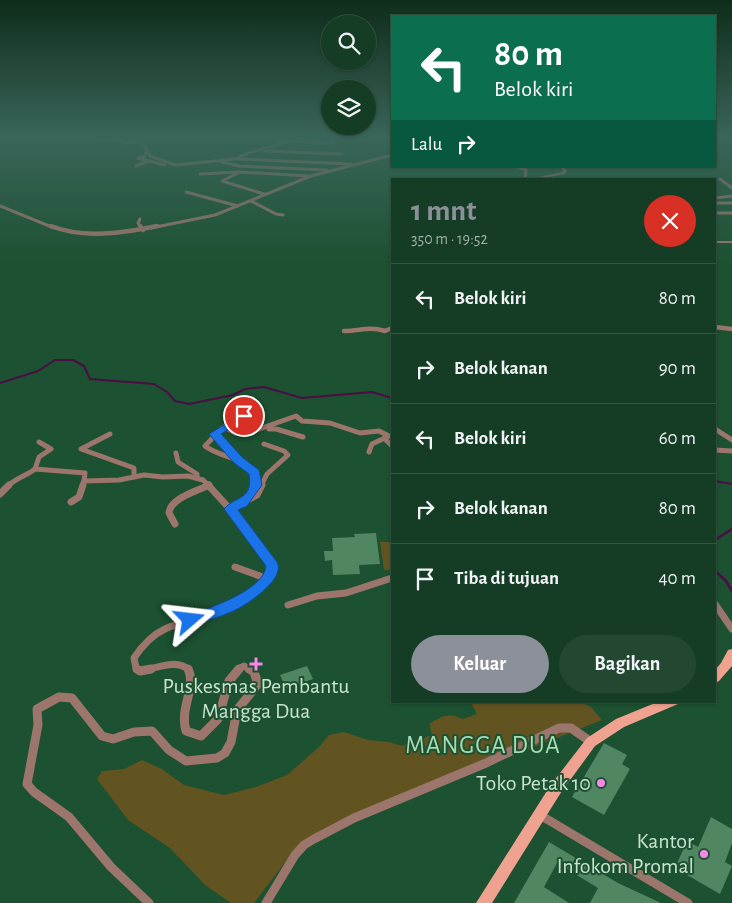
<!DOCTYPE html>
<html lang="id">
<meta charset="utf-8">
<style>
body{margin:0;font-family:"Alegreya Sans",sans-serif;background:#224832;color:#f1f3f6;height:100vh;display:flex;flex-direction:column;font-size:19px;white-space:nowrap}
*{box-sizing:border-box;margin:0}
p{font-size:16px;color:#9daea7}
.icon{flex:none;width:28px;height:28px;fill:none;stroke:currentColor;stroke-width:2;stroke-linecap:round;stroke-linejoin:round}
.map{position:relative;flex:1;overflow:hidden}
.panel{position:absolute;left:391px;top:178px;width:325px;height:525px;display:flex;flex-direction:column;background:#153d25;border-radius:0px;box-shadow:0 1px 4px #0004,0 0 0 1px #345642}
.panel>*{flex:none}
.banner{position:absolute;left:391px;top:15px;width:325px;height:152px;border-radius:0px;box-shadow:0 1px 4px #0004,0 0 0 1px #345642;background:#0b6e4f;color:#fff;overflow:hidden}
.tools{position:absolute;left:321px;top:15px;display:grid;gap:10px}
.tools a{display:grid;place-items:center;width:55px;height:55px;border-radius:50%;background:#153d25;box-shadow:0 1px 4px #0004,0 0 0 1px #345642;font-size:25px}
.pin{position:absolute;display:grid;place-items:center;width:42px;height:42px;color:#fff;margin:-21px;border:2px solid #fff;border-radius:50%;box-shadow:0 1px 5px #0007}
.me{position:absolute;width:55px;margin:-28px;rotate:73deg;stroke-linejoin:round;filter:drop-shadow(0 0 4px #0008)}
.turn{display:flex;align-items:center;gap:18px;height:105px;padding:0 20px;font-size:22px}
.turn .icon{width:65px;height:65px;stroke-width:2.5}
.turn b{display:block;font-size:35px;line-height:42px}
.then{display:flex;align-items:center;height:48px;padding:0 20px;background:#0003;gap:10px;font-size:19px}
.round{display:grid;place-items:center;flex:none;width:52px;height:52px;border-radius:26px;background:#224832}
.headline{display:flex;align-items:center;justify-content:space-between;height:85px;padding:0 20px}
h1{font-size:30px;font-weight:700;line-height:38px;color:#8c9099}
.cta{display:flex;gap:10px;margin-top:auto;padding:10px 20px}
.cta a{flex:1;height:58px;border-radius:30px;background:#8c9099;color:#fff;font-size:20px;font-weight:700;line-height:58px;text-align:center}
.cta a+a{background:#224832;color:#f1f3f6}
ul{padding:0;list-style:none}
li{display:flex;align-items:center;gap:15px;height:70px;padding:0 20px;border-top:1px solid #345642}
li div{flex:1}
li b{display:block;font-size:19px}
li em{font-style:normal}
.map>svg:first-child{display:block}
</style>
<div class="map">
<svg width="732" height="903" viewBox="0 0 732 903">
<rect width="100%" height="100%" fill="#1c5131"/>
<!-- green -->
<g fill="#625421">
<path d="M380 542H392V570H384Z"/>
<path d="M470 701H579L591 707 602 720 479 769 324 835 290 856 254 903H231L205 885 170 848 128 820 97 779 102 771 124 769 142 760 162 769 184 785 224 795 256 787 287 775 319 747 329 735 344 732 368 740 389 742 402 746 432 735 429 724C441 716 449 712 463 719L477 714Z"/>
</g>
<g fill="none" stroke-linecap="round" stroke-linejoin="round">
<!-- stream-far1 -->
<g stroke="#4b0d44" stroke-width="2">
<path d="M0 383 38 371 55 360H73L84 366 90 379 154 384 167 392 175 401 189 404 233 395 245 389 264 387 302 398 372 392 392 398"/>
<path d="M715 481 732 484"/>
</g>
<!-- stream -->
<g stroke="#4b0d44" stroke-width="2.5">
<path d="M715 540 732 529"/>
<path d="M715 571 726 581 732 591"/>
</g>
</g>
<!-- building -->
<g fill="#518662">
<path d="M376 533 380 564 359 565 360 574 333 575 332 560 325 561 324 551H333L332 538 355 537 354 534Z"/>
<path d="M307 666 313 679 286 688 280 675Z"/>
<path d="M604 743 627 755 622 764 630 769 604 815 572 797Z"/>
<path d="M711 817 732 829V843L725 862 732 866 720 894 675 868 687 841 698 847Z"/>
<path d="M549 842 618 883 661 903H590L598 888 557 863 544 887 569 903H514Z"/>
</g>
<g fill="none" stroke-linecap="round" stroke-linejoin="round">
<!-- minor-far4 -->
<g stroke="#9c756c" stroke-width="3">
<path d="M102 139 108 138 126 143 142 141 150 156 175 165 235 159 248 153 290 141 334 143"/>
<path d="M264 151 341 154"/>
<path d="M147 152 145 156 138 158 165 165"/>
<path d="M238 159 351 164"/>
<path d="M222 162 239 166 327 170"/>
<path d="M136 166 146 162"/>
<path d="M515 166 526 170 525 179"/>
<path d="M238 173 222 181 264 194"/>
<path d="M200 174 239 172 309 176"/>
<path d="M720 179 732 188"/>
<path d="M186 192 238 206"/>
<path d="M715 198 732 196"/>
<path d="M251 201 276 214 283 215"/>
<path d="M715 203H732"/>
<path d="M0 206 54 228"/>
<path d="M715 213H732"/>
<path d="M140 219 138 223 141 228"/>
<path d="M151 228 215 215 311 176 392 155"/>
</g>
<!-- minor-far3 -->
<g stroke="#9c756c" stroke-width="4.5">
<path d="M51 226C83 239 124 233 157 226"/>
<path d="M140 226 143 230"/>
<path d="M715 327 732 329"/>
<path d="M344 331C361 331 368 326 385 331L392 328"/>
</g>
<!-- minor-far2 -->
<g stroke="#9c756c" stroke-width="5">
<path d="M244 416 221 429 205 446C221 459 260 459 256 486"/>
<path d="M224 427 235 433 253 432"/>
<path d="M269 429H276L303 437"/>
<path d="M715 429 732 440"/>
<path d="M251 432 296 416 302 421 330 423 360 433 379 431 389 436 372 444 369 452"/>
<path d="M110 434 81 449 134 468V477"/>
<path d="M215 434 237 460"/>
<path d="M385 439 392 446"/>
<path d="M715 450 732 451"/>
<path d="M176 453 178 462 197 474V478"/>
<path d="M35 469 39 457 51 449 39 442"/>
<path d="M8 486C16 478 26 476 35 469L85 473 84 481 119 480 144 475 163 477 188 476 203 480 209 486"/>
<path d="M82 486 84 481"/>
<path d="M207 486 209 485"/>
<path d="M261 486 267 474 288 455 284 451 264 444"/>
</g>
<!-- minor-far1 -->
<g stroke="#9c756c" stroke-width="7">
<path d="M0 494 9 485"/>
<path d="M71 502 79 497 83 485"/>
<path d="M243 503 256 485"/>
<path d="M230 509 257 495 262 485"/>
<path d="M175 524 169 513C170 498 198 491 209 485"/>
<path d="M235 567 268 579"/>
<path d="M715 604 732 629"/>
<path d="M288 605 317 596 346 593 392 578"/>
<path d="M139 670 136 668 134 658C142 646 152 635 165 629 191 616 269 602 272 566L230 509 208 485"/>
<path d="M145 670C159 667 178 659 189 670"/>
<path d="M237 670 244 666 251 670"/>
</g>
<!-- minor -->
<g stroke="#9c756c" stroke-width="9">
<path d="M137 669 140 671 151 669"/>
<path d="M188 669C197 687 179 708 186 731L201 736 218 719 229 681 239 669"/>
<path d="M540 815 688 903"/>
<path d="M149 903 111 867 69 817 34 792 27 784 38 725 37 709 59 697 72 698 102 736 113 739 134 732 152 731 169 750 186 761 217 758 225 753 231 742 237 710 258 684 254 672 249 669"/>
<path d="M266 903 295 855 304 845 314 839 354 818 486 763 559 728H571L591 742"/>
</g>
<!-- tertiary -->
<g fill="#9c756c" fill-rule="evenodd">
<path d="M560 166H564L567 171 565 174 539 179H529L563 172V171Z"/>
<rect x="715" y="241" width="17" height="2"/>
</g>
<!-- primary -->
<g fill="#f0a290" fill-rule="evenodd">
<path d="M732 649V666L719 681 715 683V670L721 663 728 650Z"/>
<path d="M660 701H680L678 704 624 727 595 746 560 794 492 903H476L550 786 587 738 616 719Z"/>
</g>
</g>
<!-- sky -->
<linearGradient id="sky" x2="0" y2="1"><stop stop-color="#0f2d1b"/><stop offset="0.52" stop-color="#3a655a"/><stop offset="1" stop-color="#3a655a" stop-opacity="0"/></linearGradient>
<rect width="732" height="264" fill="url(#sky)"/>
<!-- route -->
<path fill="#1a73e8" stroke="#114b97" d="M244 413 247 414 249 416 247 419 221 434 242 457 259 470 262 485 247 506 238 510 277 562C287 579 244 607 231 612 218 618 203 621 190 626L185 624 183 620 185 616C205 610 264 591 266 566L224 509C236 495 253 501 249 474L233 462 209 434Z"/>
<!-- markers -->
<g fill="#fa87e7" stroke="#1c5131" stroke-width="2">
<path d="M253.5 656.5h5v5h5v5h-5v5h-5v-5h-5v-5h5z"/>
<circle cx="601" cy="783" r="5"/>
<circle cx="704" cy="854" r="5"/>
</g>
<g text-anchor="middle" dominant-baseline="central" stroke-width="4" stroke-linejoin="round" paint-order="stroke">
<!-- near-poi labels -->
<g font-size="22" fill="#c7e2ce" stroke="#1c5131" text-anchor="end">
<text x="256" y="686" text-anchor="middle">Puskesmas Pembantu<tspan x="256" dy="25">Mangga Dua</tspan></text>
<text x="591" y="783">Toko Petak 10</text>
<text x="694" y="841">Kantor<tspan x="694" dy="25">Infokom Promal</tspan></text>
</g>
<!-- near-quarter labels -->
<g font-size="25" letter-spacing="1" fill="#a5dcb5" stroke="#1c5131">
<text x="483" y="745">MANGGA DUA</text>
</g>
</g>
</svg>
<div class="tools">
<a><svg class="icon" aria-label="search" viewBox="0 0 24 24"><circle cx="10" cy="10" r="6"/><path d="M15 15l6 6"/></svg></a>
<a><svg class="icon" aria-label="layers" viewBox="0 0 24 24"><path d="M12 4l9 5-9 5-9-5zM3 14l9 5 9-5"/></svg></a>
</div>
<div class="pin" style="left:244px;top:416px;background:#d93025"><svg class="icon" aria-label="arrive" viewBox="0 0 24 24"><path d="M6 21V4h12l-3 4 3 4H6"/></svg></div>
<svg class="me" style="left:190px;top:620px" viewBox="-20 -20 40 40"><path d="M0-17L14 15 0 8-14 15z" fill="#1a73e8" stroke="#fff" stroke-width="4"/></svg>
<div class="banner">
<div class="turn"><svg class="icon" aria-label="left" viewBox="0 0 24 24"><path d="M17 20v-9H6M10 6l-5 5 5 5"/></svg><div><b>80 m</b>Belok kiri</div></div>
<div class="then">Lalu<svg class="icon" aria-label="right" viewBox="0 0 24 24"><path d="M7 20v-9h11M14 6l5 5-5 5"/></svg></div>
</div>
<section class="panel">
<div class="headline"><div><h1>1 mnt</h1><p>350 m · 19:52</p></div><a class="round" style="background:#d93025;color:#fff"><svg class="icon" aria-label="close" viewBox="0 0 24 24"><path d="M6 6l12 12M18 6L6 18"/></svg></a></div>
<ul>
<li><svg class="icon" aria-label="left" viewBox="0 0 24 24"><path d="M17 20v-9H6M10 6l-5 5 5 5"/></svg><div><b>Belok kiri</b></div><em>80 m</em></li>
<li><svg class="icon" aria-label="right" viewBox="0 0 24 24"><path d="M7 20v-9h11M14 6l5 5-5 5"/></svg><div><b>Belok kanan</b></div><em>90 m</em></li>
<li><svg class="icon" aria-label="left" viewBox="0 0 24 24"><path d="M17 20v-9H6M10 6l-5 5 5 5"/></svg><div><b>Belok kiri</b></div><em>60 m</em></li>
<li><svg class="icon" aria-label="right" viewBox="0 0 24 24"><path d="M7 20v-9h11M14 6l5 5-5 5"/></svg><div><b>Belok kanan</b></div><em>80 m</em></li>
<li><svg class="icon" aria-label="arrive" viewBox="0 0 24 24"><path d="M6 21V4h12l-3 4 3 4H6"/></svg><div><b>Tiba di tujuan</b></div><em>40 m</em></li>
</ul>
<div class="cta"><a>Keluar</a><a>Bagikan</a></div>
</section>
</div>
